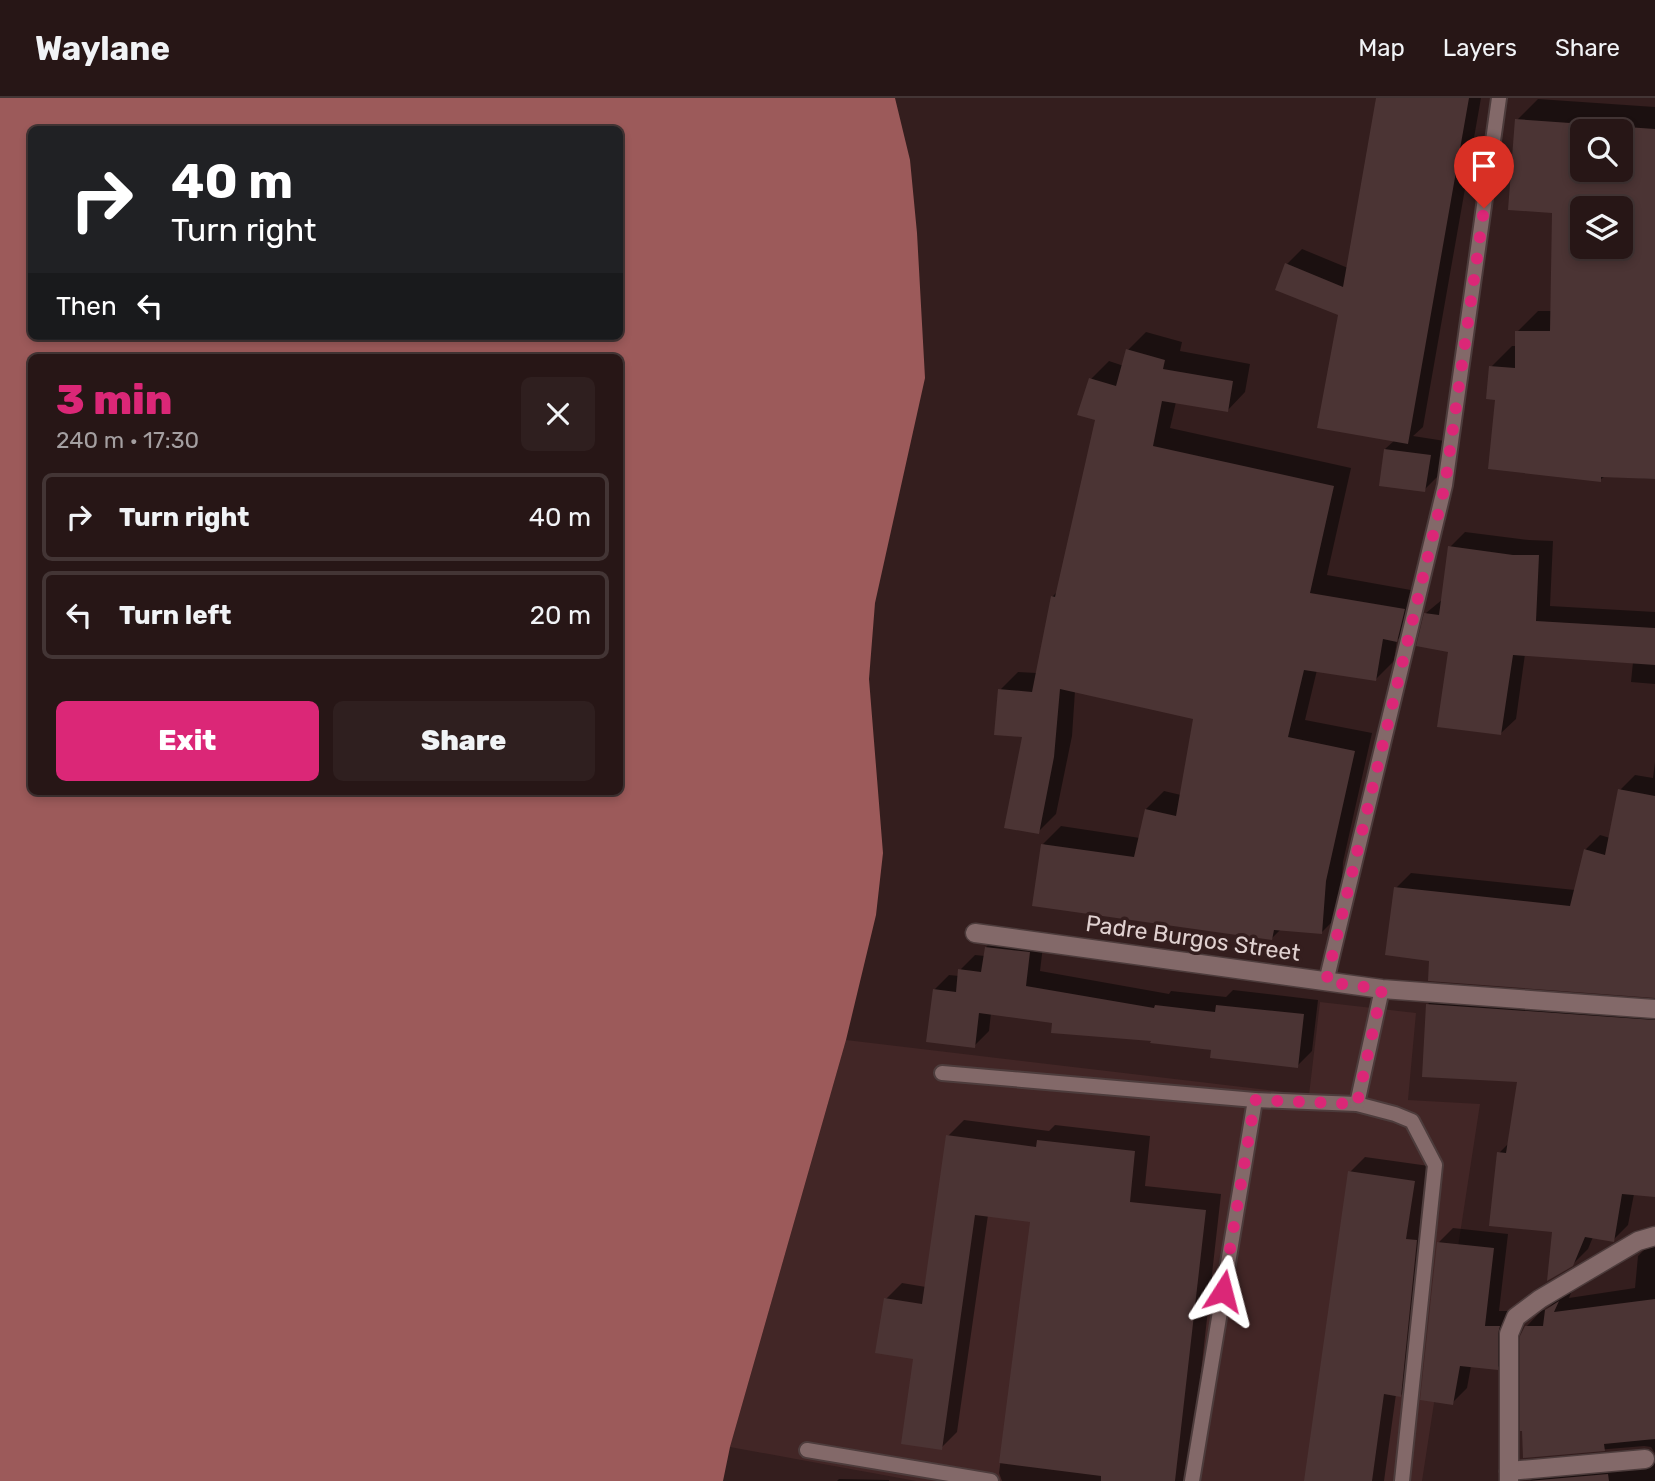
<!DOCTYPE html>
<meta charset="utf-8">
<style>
body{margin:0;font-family:Rubik,sans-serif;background:#2f1f1f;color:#f1f3f6;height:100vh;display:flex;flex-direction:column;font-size:26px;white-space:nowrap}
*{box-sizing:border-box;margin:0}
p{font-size:23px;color:#a49fa1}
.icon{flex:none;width:38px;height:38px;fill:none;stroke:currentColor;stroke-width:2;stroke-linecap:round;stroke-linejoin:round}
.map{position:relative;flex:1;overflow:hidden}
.details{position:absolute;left:28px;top:256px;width:595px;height:441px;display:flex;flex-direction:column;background:#271616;border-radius:10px;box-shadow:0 4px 10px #0003,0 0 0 2px #433535}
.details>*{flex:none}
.hud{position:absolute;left:28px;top:28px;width:595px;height:214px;border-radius:10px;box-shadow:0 4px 10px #0003,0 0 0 2px #433535;background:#202124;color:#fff;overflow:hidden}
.tools{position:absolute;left:1570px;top:21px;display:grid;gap:14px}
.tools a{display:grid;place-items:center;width:63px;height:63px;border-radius:10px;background:#271616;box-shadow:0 4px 10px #0003,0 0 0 2px #433535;font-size:35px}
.pin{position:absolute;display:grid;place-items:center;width:60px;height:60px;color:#fff;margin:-72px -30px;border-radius:50% 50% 50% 0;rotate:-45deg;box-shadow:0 0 7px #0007}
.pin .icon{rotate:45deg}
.me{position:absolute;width:77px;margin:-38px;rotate:9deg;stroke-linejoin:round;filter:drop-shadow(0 0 5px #0008)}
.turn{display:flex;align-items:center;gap:24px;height:147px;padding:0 28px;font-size:32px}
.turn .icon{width:91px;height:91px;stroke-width:2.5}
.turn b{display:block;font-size:49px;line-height:60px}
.then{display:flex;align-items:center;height:66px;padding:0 28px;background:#0003;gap:14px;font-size:26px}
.round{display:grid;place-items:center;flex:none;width:74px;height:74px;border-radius:10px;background:#2f1f1f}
.overview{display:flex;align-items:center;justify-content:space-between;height:119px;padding:0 28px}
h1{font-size:42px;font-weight:800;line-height:52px;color:#db2777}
.action{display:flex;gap:14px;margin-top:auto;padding:14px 28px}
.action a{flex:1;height:80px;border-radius:10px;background:#db2777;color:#fff;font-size:28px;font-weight:800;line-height:80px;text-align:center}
.action a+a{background:#2f1f1f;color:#f1f3f6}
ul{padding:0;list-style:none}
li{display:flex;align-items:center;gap:21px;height:88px;margin:0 14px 10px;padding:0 14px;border:4px solid #433535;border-radius:10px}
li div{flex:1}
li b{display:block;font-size:26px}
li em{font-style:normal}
header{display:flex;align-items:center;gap:42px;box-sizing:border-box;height:98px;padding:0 35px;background:#271616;border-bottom:2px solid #433535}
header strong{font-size:33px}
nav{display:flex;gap:38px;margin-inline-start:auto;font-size:24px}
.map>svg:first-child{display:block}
</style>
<header>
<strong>Waylane</strong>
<nav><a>Map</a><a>Layers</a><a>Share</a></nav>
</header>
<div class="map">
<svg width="1655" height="1383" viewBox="0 0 1655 1383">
<rect width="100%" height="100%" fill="#341e1e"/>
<!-- built -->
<path fill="#422626" d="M1320 904 1416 915 1408 1002 1480 1006 1422 1383H916L730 1349 846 942 1309 997Z"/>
<!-- water -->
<path fill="#9c5a5a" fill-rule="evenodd" d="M0 0H895L910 62 917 135 925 280 875 505 869 581 883 755 876 817 846 942 730 1349 723 1383H0ZM32 32H620V238H32ZM32 259H620V693H32Z"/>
<!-- shadow -->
<g fill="#0007" fill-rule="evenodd">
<path d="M1378 0H1481L1423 329 1413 338 1445 343 1439 377 1424 392 1385 351 1395 342 1339 216 1287 166 1302 151 1348 170Z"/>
<path d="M1538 1 1655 9V381L1605 378 1600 382 1497 300 1491 269 1512 248H1517V234L1538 213H1552L1554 114 1517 22ZM1582 33H1620V72H1582ZM1582 110H1620V149H1582Z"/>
<path d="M1146 234 1182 244 1180 253 1250 266 1245 294 1227 313 1176 304 1170 330 1351 370 1327 477 1422 494 1415 524 1397 542 1394 563 1376 581 1317 572 1305 622 1372 635 1343 764 1340 816 1322 834 1281 831 1272 840 1043 746 1061 728 1140 740 1146 711 1164 693 1181 697 1195 620 1075 593 1072 638 1056 716 1038 734 1024 638 1000 592 1018 574 1037 575 1052 499 1058 493 1097 321 1091 281 1109 263 1124 268 1128 252Z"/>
<path d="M1465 434 1529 442 1553 443 1550 508 1655 514V586L1631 584 1633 564 1525 556 1516 621 1501 635 1426 515 1443 501 1450 449Z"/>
<path d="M1655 664V898L1431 861 1396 790 1411 775 1575 792 1585 752 1600 737 1610 740 1620 692 1635 677 1653 680Z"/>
<path d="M1001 834 1044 840 1040 873 1169 896 1171 893 1226 899 1233 892 1318 902 1312 953 1297 968 1054 923 991 915 989 933 974 948 934 892 949 877 959 878 960 872 975 857 985 858 986 849Z"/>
<path d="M1443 891 1655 907V1097L1634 1096 1628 1127 1613 1142 1593 1139 1588 1151 1572 1167 1554 1133 1499 1055 1510 1044 1519 982 1428 906Z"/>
<path d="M964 1022 1049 1033 1055 1027 1150 1038 1145 1088 1221 1096 1189 1381 1186 1383H1002L999 1375 1032 1123 988 1117 957 1334 941 1350 915 1260 886 1201 902 1185 926 1189 948 1038Z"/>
<path d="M1365 1059 1429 1068 1420 1126 1432 1128 1415 1282 1401 1297 1396 1296 1384 1383H1306L1350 1074Z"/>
<path d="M1453 1130 1508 1136 1499 1213H1514L1512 1255 1497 1270 1471 1268 1467 1290 1452 1305 1438 1145Z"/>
<path d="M1655 1141V1355L1651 1349 1644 1348 1525 1358 1526 1229 1542 1212H1546L1563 1196 1573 1190 1569 1200 1635 1190 1638 1158Z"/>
<path d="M1655 1358V1383H1530L1546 1367Z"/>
<path d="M839 1381 889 1382V1383H837Z"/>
</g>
<!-- building -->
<g fill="#4b3434" fill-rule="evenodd">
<path d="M1376 0H1469L1408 346 1317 330 1338 217 1275 192 1285 165 1343 189Z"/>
<path d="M1515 21 1655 31V381L1601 379V384L1488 371 1495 302 1486 301 1489 268 1515 270V233H1550L1552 115 1508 112ZM1582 33H1620V72H1582ZM1582 110H1620V149H1582Z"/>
<path d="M1126 251 1165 262 1163 271 1233 283 1228 314 1162 303 1153 348 1334 388 1310 495 1405 511 1397 544 1383 541 1376 583 1304 572 1288 639 1355 653 1326 783 1322 836 1274 832 1272 842 1032 808 1041 746 1134 759 1145 711 1176 718 1193 621 1060 591 1054 659 1039 736 1004 730 1022 639 994 637 998 591 1032 594 1051 498 1055 499 1095 322 1077 317 1089 280 1116 288Z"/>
<path d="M1384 351 1431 357 1425 394 1379 388Z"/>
<path d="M1448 448 1513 457H1539L1536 523 1655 530V567L1513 557 1501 637 1437 629 1448 554 1416 548 1424 515 1439 517Z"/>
<path d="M1618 691 1655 698V900L1428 883 1429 863 1385 857 1394 789 1570 808 1584 751 1605 757Z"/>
<path d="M985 849 1030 854 1026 888 1154 910 1155 907 1215 914 1216 907 1304 916 1298 970 1210 960 1211 952 1150 945 1151 943 1051 935 1052 925 979 915 975 950 926 944 933 891 956 894 958 871 981 874Z"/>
<path d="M1426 906 1655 922V1099L1622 1096 1614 1144 1585 1139 1573 1168 1547 1183 1552 1134 1489 1128 1497 1054 1506 1055 1517 984 1422 979Z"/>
<path d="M946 1037 1036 1049 1037 1042 1135 1053 1130 1104 1206 1112 1175 1383H1101V1378L999 1365 1030 1124 975 1117 942 1352 901 1346 913 1261 875 1255 884 1200 922 1206Z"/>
<path d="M1348 1073 1415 1083 1406 1141 1417 1142 1401 1299 1384 1296 1372 1383H1304Z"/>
<path d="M1437 1144 1494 1150 1485 1228H1500L1498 1236V1272L1460 1268 1453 1307 1420 1302Z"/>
<path d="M1655 1201V1341L1604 1346 1605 1353 1523 1360 1522 1333H1520V1238L1525 1228H1543L1545 1212 1559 1203 1554 1214Z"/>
<path d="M1608 1376 1609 1383H1528Z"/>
</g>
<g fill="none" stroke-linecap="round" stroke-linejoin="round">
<!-- lane casing -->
<g stroke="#4d3c3c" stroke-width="18">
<g id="lane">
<path d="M1326 884 1445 387 1499 0"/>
<path d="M942 975 1255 1002 1357 1006 1395 1016 1412 1023 1435 1067 1402 1383"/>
<path d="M1357 1006 1382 891"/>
<path d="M807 1352 991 1383"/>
<path d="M1192 1383 1255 1002"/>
</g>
</g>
<!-- street casing -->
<g stroke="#4d3c3c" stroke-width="21">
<g id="street">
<path d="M975 835 1382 891 1655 911"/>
<path d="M1509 1373 1645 1361"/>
<path d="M1509 1383V1236L1516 1219 1540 1201 1638 1143 1655 1138"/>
</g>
</g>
<!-- lane -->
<use href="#lane" stroke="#836969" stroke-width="14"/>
<!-- street -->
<use href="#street" stroke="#836969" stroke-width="18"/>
</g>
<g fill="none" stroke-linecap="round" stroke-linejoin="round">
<!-- route -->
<path stroke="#db2777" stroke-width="12" stroke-dasharray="0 21.6" d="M1223 1193 1255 1002 1357 1006 1382 891 1326 884 1445 387 1484 110"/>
</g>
<g text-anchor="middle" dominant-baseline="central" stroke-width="7" stroke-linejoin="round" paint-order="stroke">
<!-- street labels -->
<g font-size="23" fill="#e0d1d0" stroke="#341e1e">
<text transform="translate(1193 840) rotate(8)">Padre Burgos Street</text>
</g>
</g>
</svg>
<div class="tools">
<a><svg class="icon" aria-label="search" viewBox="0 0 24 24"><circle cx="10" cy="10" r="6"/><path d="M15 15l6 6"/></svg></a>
<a><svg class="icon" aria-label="layers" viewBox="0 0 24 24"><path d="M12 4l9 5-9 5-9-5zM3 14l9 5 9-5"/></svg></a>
</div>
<div class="pin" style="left:1484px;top:110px;background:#d93025"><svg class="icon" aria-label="arrive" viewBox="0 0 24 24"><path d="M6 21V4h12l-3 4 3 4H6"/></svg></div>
<svg class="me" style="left:1223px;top:1193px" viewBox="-20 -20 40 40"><path d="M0-17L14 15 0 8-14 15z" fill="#db2777" stroke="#fff" stroke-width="4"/></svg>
<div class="hud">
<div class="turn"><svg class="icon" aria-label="right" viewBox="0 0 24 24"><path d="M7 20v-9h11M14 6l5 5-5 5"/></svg><div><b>40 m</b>Turn right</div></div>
<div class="then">Then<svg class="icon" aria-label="left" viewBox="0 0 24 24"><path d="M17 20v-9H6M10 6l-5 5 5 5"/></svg></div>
</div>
<section class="details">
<div class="overview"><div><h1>3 min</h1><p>240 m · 17:30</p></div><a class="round"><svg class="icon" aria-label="close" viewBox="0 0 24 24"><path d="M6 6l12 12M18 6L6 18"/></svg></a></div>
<ul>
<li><svg class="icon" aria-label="right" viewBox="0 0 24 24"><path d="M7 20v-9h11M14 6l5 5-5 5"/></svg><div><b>Turn right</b></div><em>40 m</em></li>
<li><svg class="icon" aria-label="left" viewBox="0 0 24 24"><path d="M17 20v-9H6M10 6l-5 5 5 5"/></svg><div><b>Turn left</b></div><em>20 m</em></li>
</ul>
<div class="action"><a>Exit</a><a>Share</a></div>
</section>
</div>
